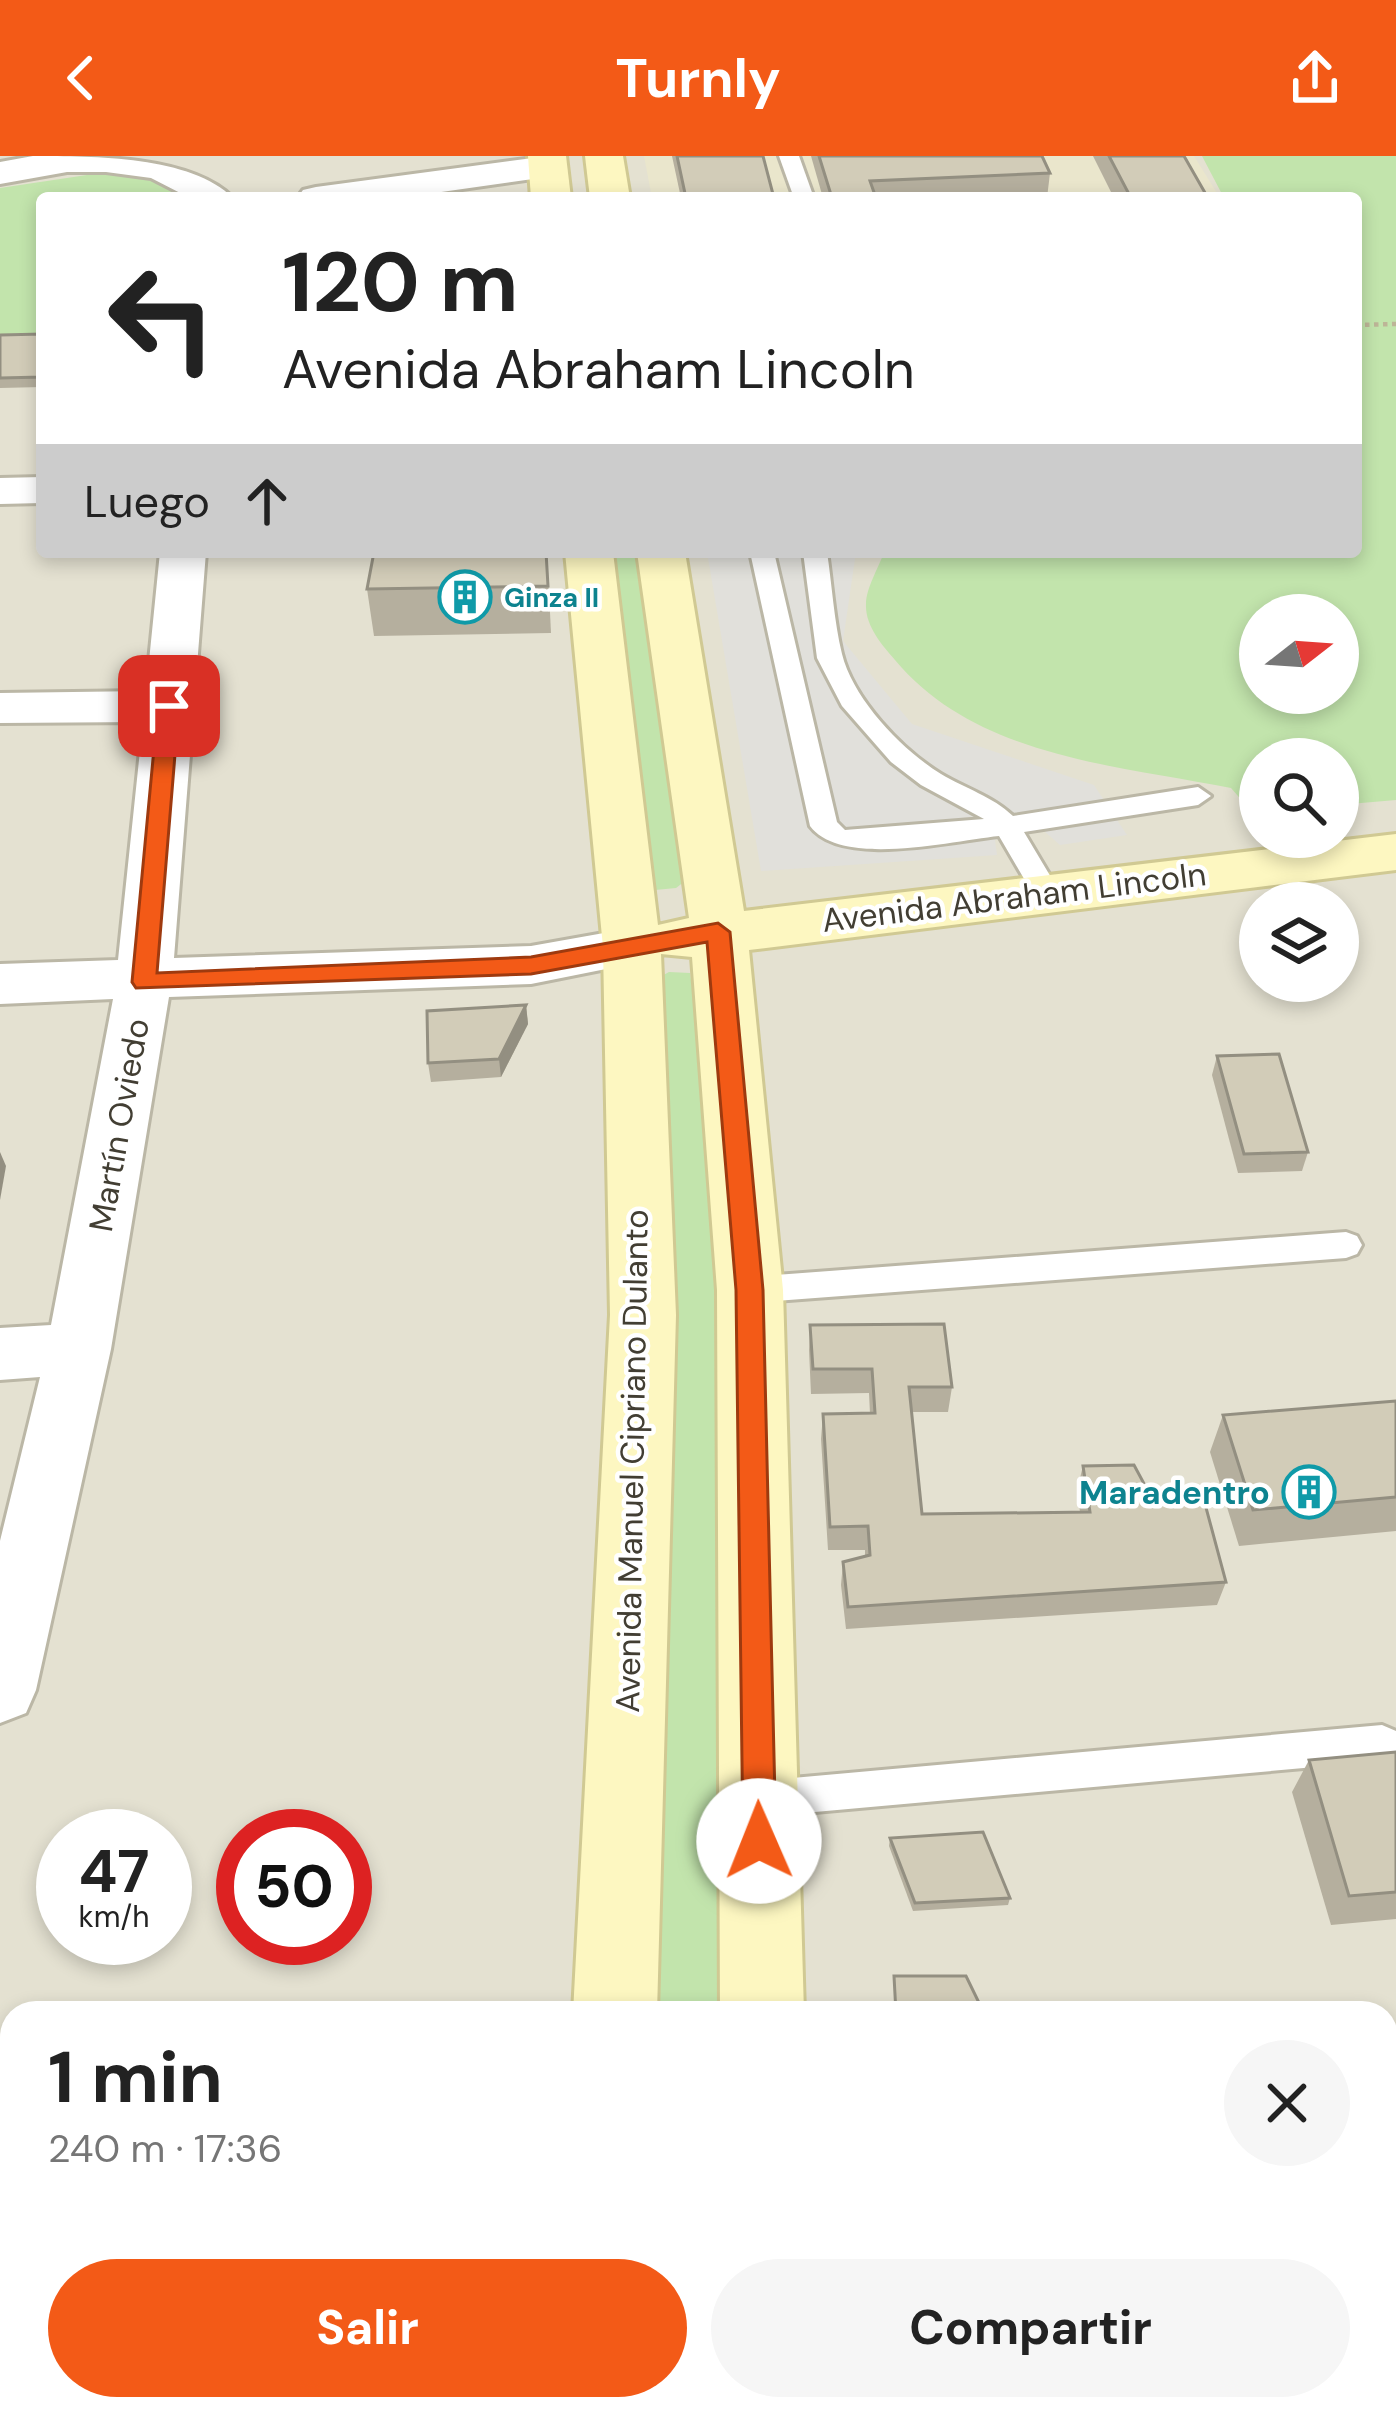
<!DOCTYPE html>
<html lang="es">
<meta charset="utf-8">
<style>
body{margin:0;font-family:"DM Sans",sans-serif;background:#f6f6f6;color:#222;height:100vh;display:flex;flex-direction:column;font-size:45px;white-space:nowrap}
*{box-sizing:border-box;margin:0}
p{font-size:39px;color:#767676}
.icon{flex:none;width:66px;height:66px;fill:none;stroke:currentColor;stroke-width:2;stroke-linecap:round;stroke-linejoin:round}
.map{position:relative;flex:1;overflow:hidden}
.details{position:absolute;left:0px;top:1845px;width:1398px;height:420px;display:flex;flex-direction:column;background:#fff;border-radius:36px 36px 0 0;box-shadow:0 6px 18px #0003}
.details>*{flex:none}
.top-card{position:absolute;left:36px;top:36px;width:1326px;height:366px;border-radius:12px;box-shadow:0 6px 18px #0003;background:#fff;color:#222;overflow:hidden}
.needle{width:78px;rotate:73deg}
.controls{position:absolute;left:1239px;top:438px;display:grid;gap:24px}
.controls a{display:grid;place-items:center;width:120px;height:120px;border-radius:50%;background:#fff;box-shadow:0 6px 18px #0003;font-size:60px}
.speed{position:absolute;left:36px;top:1653px;display:flex;gap:24px;font-size:60px;font-weight:700;text-align:center}
.speed>*{display:grid;place-content:center;width:156px;height:156px;border-radius:50%;background:#fff;box-shadow:0 6px 18px #0003;line-height:1}
.speed small{font-size:30px;font-weight:400}
.speed .limit{border:18px solid #d22;background:#fff;color:#111}
.pin{position:absolute;display:grid;place-items:center;width:102px;height:102px;color:#fff;margin:-51px;border-radius:24px;box-shadow:0 6px 18px #0006}
.me{position:absolute;width:132px;margin:-66px;rotate:359deg;stroke-linejoin:round;filter:drop-shadow(0 0 9px #0008)}
.turn{display:flex;align-items:center;gap:42px;height:252px;padding:0 48px;font-size:54px}
.turn .icon{width:156px;height:156px;stroke-width:2.5}
.turn b{display:block;font-size:84px;line-height:102px}
.then{display:flex;align-items:center;height:114px;padding:0 48px;background:#0003;gap:24px;font-size:45px}
.round{display:grid;place-items:center;flex:none;width:126px;height:126px;border-radius:63px;background:#f6f6f6}
.summary{display:flex;align-items:center;justify-content:space-between;height:204px;padding:0 48px}
h1{font-size:72px;font-weight:700;line-height:90px}
.primary-button{display:flex;gap:24px;margin-top:auto;padding:24px 48px}
.primary-button a{flex:1;height:138px;border-radius:72px;background:#f35a17;color:#fff;font-size:48px;font-weight:700;line-height:138px;text-align:center}
.primary-button a+a{background:#f6f6f6;color:#222}
header{display:flex;justify-content:space-between;align-items:center;height:156px;padding:0 48px;background:#f35a17;color:#fff;font-size:54px;font-weight:700}
.map>svg:first-child{display:block}
</style>
<header><svg class="icon" aria-label="back" viewBox="0 0 24 24"><path d="M15 5l-7 7 7 7"/></svg>Turnly<svg class="icon" aria-label="share" viewBox="0 0 24 24"><path d="M12 15V3M7 8l5-5 5 5M5 13v7h14v-7"/></svg></header>
<div class="map">
<svg width="1396" height="2265" viewBox="0 0 1396 2265">
<rect width="100%" height="100%" fill="#f1efe2"/>
<!-- residential -->
<path fill="#e4e1d1" fill-rule="evenodd" d="M0 0H1396V2265H0ZM42 42H1356V396H42ZM1260 459H1338V537H1260ZM1260 603H1338V681H1260ZM1260 747H1338V825H1260ZM63 1680H165V1782H63ZM243 1680H345V1782H243ZM12 1857H1386V2253H12Z"/>
<!-- education -->
<path fill="#eae6cc" d="M644 0H1194L1220 42H652Z"/>
<!-- green -->
<g fill="#c2e4ac" fill-rule="evenodd">
<path d="M1202 0H1396V644L1338 649V603H1260V656H1252L1231 632C1115 609 976 601 895 504 882 489 865 470 866 448 866 432 879 411 884 396H1356V42H1224ZM1338 459V537H1260V459Z"/>
<path d="M107 16 171 28 185 42H42V179H0V32Z"/>
<path d="M606 396H645L689 722 676 732 655 734 645 722Z"/>
<path d="M669 816 690 817 716 999 728 1857H651L658 822Z"/>
</g>
<!-- parking -->
<path fill="#e1e0db" d="M707 396H856L843 485 912 568 1094 629 1127 679 1060 689 1044 675 995 684 997 699 761 715Z"/>
<g fill="none" stroke-linecap="round" stroke-linejoin="round">
<!-- lane casing -->
<g stroke="#bbb7a6" stroke-width="6">
<g id="lane">
<path d="M779 0H799L814 42H794Z"/>
<path d="M750 396H774L837 666 845 674 984 663 921 629 891 606 842 550 817 502 803 396H827C832 429 834 465 842 498 853 543 902 594 941 618 966 633 992 640 1013 660L1198 631 1211 640 1198 649 1024 676 1061 738 1047 747 1037 745 999 680C951 685 841 712 810 670Z"/>
<path d="M1346 1076 1357 1080 1362 1089 1357 1098 1346 1102 750 1147 738 1143 733 1134 738 1125 750 1121Z"/>
<path d="M1382 1569 1396 1575V1600L1382 1605 759 1661 745 1656 739 1643 745 1630 759 1625Z"/>
</g>
</g>
<!-- street casing -->
<g stroke="#bbb7a6" stroke-width="6">
<g id="street">
<path d="M33 0C93 0 192 0 233 42H190L151 22 106 16H67L0 28V6Z"/>
<path d="M548 0 561 3 566 11 561 19 399 42H297L303 34 316 31Z"/>
<path d="M42 321V347L0 348V322Z"/>
<path d="M160 396H206L174 802 531 790 632 772 651 778 659 791 651 804 531 828 169 841 111 1193 36 1534 26 1557 0 1567V1385L40 1221 0 1224V1172L51 1169 113 843 0 848V808L118 804 143 566 0 567V537L146 535Z"/>
<path d="M1396 2167V2255L1386 2258 1373 2253H1386V2170Z"/>
<path d="M803 2253H1047L1042 2265H808Z"/>
</g>
</g>
<!-- secondary casing -->
<g stroke="#d0c993" stroke-width="6">
<g id="secondary">
<path d="M528 0H566L571 42H531Z"/>
<path d="M585 0H623L630 42H590Z"/>
<path d="M565 396H613L658 769 689 762 637 396H685L744 755 1396 678V714L749 794 783 1134 804 1857H720L717 1134 692 801 661 798 676 1159 657 1857H573L610 1159 603 791Z"/>
<rect x="558" y="2253" width="94" height="12"/>
<path d="M721 2253H815L816 2265H722Z"/>
</g>
</g>
<!-- path -->
<path stroke="#bdb597" stroke-width="4.5" stroke-dasharray="4.5 4.5" stroke-linecap="butt" d="M1356 169 1396 168"/>
<!-- lane -->
<use href="#lane" fill="#fff" fill-rule="evenodd"/>
<!-- street -->
<use href="#street" fill="#fff" fill-rule="evenodd"/>
<!-- secondary -->
<use href="#secondary" fill="#fdf7c1" fill-rule="evenodd"/>
</g>
<!-- wall -->
<g fill="#b5af9e">
<path d="M672 0H763L774 42H681Z"/>
<path d="M811 0H1042L1050 17 1047 42H823Z"/>
<path d="M1093 0H1184L1208 42H1114Z"/>
<path d="M42 178V231L0 232V179Z"/>
<path d="M547 396 551 477 374 480 367 433Z"/>
<path d="M526 849 528 868 501 921 431 926 428 907Z"/>
<path d="M1217 900 1308 996 1302 1015 1238 1017 1212 919Z"/>
<path d="M810 1169 952 1231 948 1256H912L922 1358 1080 1356 1077 1334 1083 1310 1149 1337 1226 1426 1217 1449 846 1473 841 1429 843 1406 865 1400V1394H828L821 1283 823 1258H870L869 1237 811 1238 809 1194Z"/>
<path d="M1396 1245V1375L1239 1390 1210 1296 1223 1259Z"/>
<path d="M1396 1596V1763L1331 1769 1292 1636 1309 1604Z"/>
<path d="M890 1682 1010 1742 1008 1749 913 1755 889 1690Z"/>
</g>
<!-- shaded-wall -->
<g fill="#938f81">
<path d="M526 849 528 868 501 921 499 903Z"/>
<path d="M0 996 6 1010 0 1044Z"/>
</g>
<!-- building -->
<g fill="#d2ccb8" stroke="#938f81" stroke-width="3">
<path d="M677 0H763L774 42H686Z"/>
<path d="M819 0H1042L1050 17 870 25 876 42H832Z"/>
<path d="M1109 0H1184L1208 42H1131Z"/>
<path d="M42 178V221L0 222V179Z"/>
<path d="M374 396H546L548 430 367 433Z"/>
<path d="M526 849 499 903 428 907 427 855Z"/>
<path d="M1279 898 1308 996 1244 998 1217 900Z"/>
<path d="M944 1168 952 1231H909L922 1358 1090 1356 1083 1310 1134 1309 1149 1337 1201 1333 1226 1426 848 1451 843 1406 870 1399 868 1370 830 1371 823 1258 875 1257 872 1213H813L810 1169Z"/>
<path d="M1396 1245V1341L1253 1354 1223 1259Z"/>
<path d="M1396 1596V1736L1349 1740 1309 1604Z"/>
<path d="M983 1676 1010 1742 915 1747 890 1682Z"/>
<path d="M894 1820H966L984 1857H896Z"/>
</g>
<!-- route -->
<path fill="#f35a17" stroke="#9e3a0f" stroke-width="3" d="M169 544 179 550 157 817 531 801 718 767 730 776 763 1134 776 1685 771 1696 759 1701 748 1696 743 1685 736 1134 707 786 531 818 136 832 132 826 158 550Z"/>
<!-- icons -->
<defs>
<g id="building-ring" transform="scale(2.7)"><circle r="9.5" fill="#fff" stroke="#0f9aa8" stroke-width="1.5"/><path d="M-4-6H4V6H1V3H-1V6H-4ZM-2.5-4.3h1.7v1.8h-1.7ZM.8-4.3h1.7v1.8H.8ZM-2.5-1h1.7V.8h-1.7ZM.8-1h1.7V.8H.8Z" fill="#0f9aa8"/></g>
</defs>
<g fill-rule="evenodd">
<use href="#building-ring" x="465" y="441"/>
<use href="#building-ring" x="1309" y="1336"/>
</g>
<g text-anchor="middle" dominant-baseline="central" stroke-width="9" stroke-linejoin="round" paint-order="stroke">
<!-- far-culture labels -->
<g font-size="27" font-weight="bold" fill="#0d838f" stroke="#fff" text-anchor="start">
<text x="504" y="441">Ginza II</text>
</g>
<!-- street labels -->
<g font-size="33" fill="#423e33" stroke="#fff">
<text transform="translate(1014 741) rotate(-7)">Avenida Abraham Lincoln</text>
<text transform="translate(119 969) rotate(-80)">Martín Oviedo</text>
<text transform="translate(632 1305) rotate(-89)">Avenida Manuel Cipriano Dulanto</text>
</g>
<!-- culture labels -->
<g font-size="33" font-weight="bold" fill="#0d838f" stroke="#fff" text-anchor="end">
<text x="1270" y="1336">Maradentro</text>
</g>
</g>
</svg>
<div class="controls">
<a><svg class="needle" viewBox="-14 -14 28 28"><path d="M0-13l5 13h-10z" fill="#e53935"/><path d="M0 13l5-13h-10z" fill="#767676"/></svg></a>
<a><svg class="icon" aria-label="search" viewBox="0 0 24 24"><circle cx="10" cy="10" r="6"/><path d="M15 15l6 6"/></svg></a>
<a><svg class="icon" aria-label="layers" viewBox="0 0 24 24"><path d="M12 4l9 5-9 5-9-5zM3 14l9 5 9-5"/></svg></a>
</div>
<div class="speed"><div>47<small>km/h</small></div><div class="limit">50</div></div>
<div class="pin" style="left:169px;top:550px;background:#d93025"><svg class="icon" aria-label="arrive" viewBox="0 0 24 24"><path d="M6 21V4h12l-3 4 3 4H6"/></svg></div>
<svg class="me" style="left:759px;top:1685px" viewBox="-20 -20 40 40"><circle r="19" fill="#fff"/><path d="M0-13L10 11 0 6-10 11z" fill="#f35a17"/></svg>
<div class="top-card">
<div class="turn"><svg class="icon" aria-label="left" viewBox="0 0 24 24"><path d="M17 20v-9H6M10 6l-5 5 5 5"/></svg><div><b>120 m</b>Avenida Abraham Lincoln</div></div>
<div class="then">Luego<svg class="icon" aria-label="ahead" viewBox="0 0 24 24"><path d="M12 20V5M6 11l6-6 6 6"/></svg></div>
</div>
<section class="details">
<div class="summary"><div><h1>1 min</h1><p>240 m · 17:36</p></div><a class="round"><svg class="icon" aria-label="close" viewBox="0 0 24 24"><path d="M6 6l12 12M18 6L6 18"/></svg></a></div>
<div class="primary-button"><a>Salir</a><a>Compartir</a></div>
</section>
</div>
